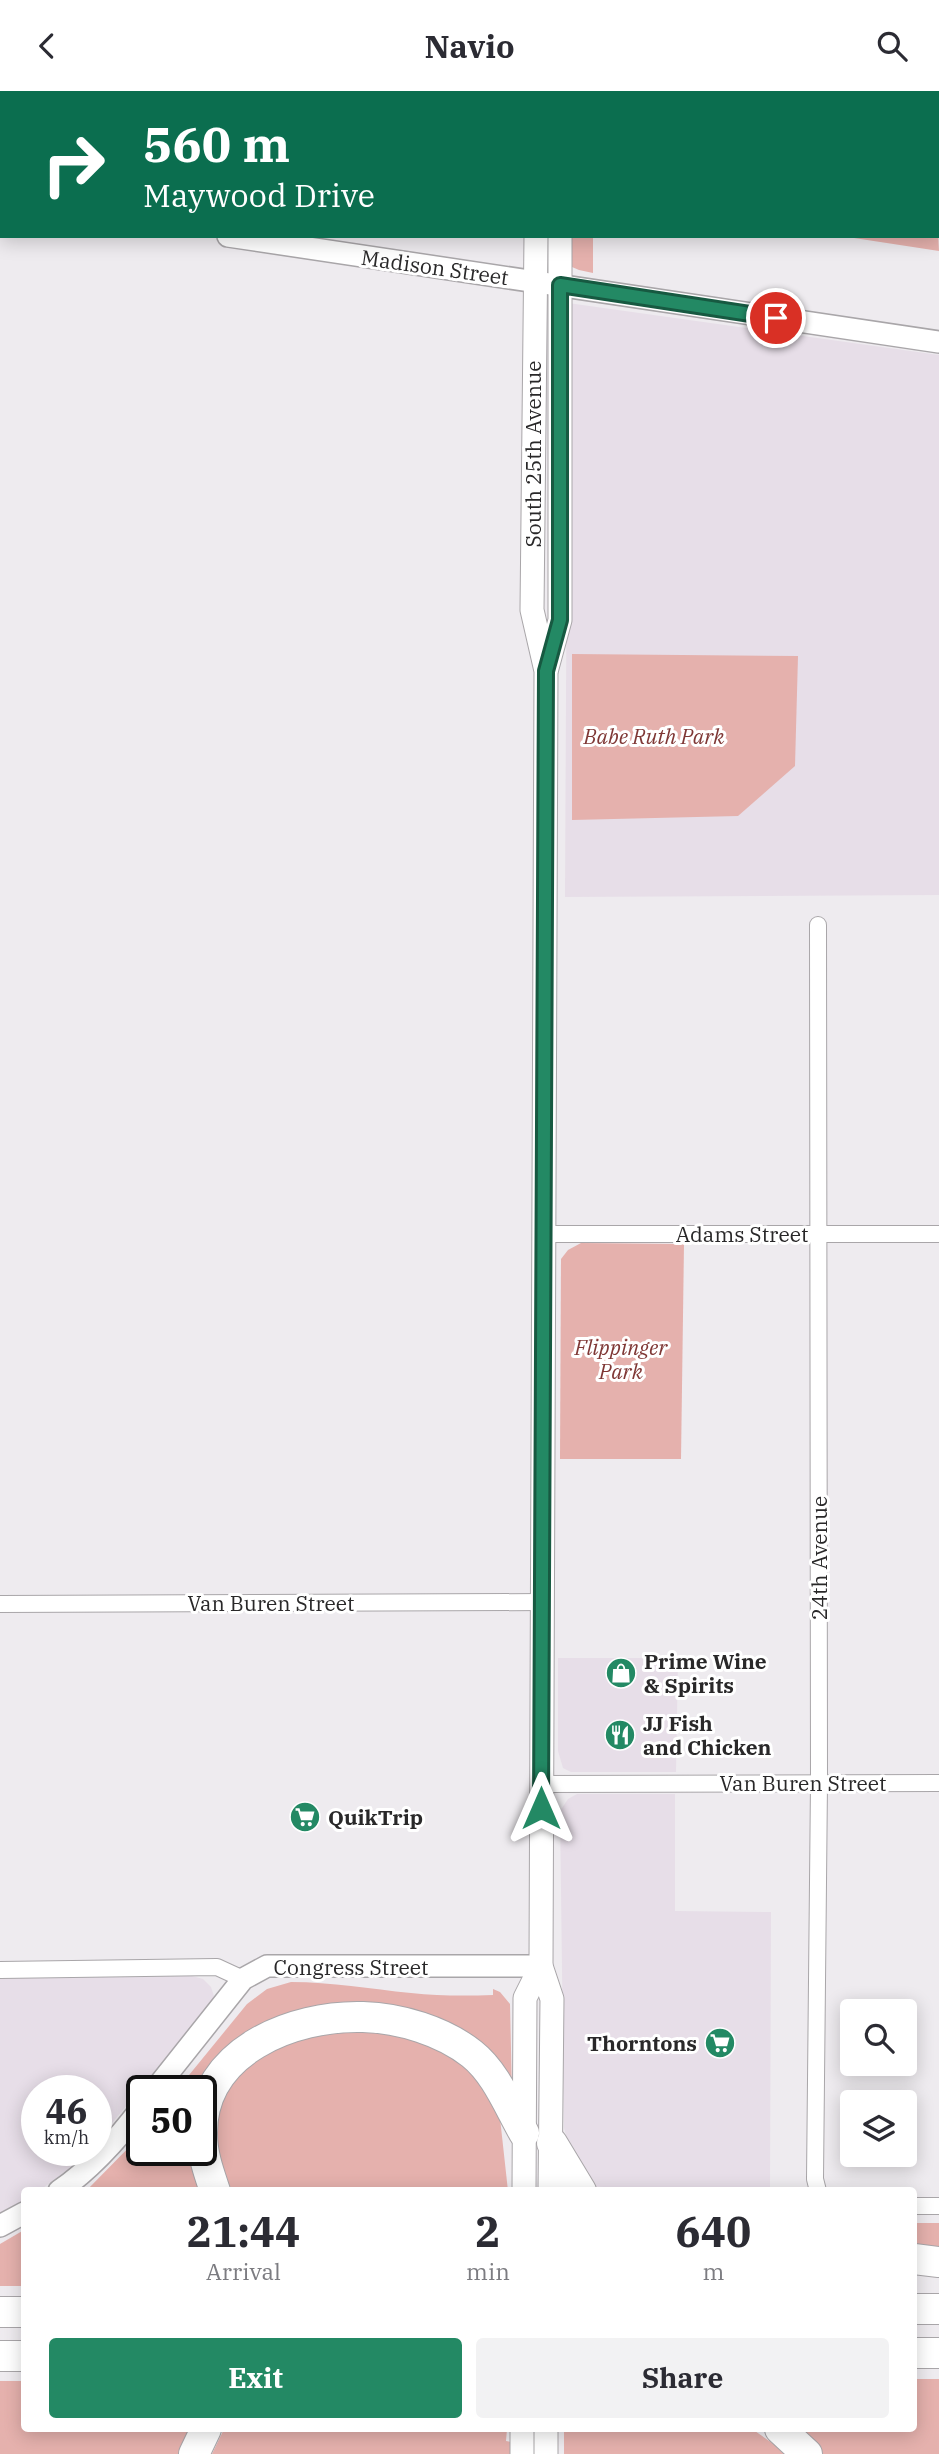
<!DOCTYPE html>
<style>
body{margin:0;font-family:"IBM Plex Serif",serif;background:#f2f2f3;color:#2b2b33;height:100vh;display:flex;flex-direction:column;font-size:26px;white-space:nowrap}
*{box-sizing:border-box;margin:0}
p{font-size:23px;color:#7c7c81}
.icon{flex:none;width:38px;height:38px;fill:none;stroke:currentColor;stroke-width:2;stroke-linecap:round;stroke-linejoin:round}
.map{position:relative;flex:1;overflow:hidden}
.side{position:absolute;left:21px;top:2096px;width:896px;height:245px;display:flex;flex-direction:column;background:#fff;border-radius:7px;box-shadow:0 4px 18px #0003}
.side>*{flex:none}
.top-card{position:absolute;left:0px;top:0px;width:940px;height:147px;box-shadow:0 4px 18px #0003;background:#0b6e4f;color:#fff;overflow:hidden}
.fabs{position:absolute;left:840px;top:1908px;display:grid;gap:14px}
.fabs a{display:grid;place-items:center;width:77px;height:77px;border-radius:7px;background:#fff;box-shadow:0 4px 18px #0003;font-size:35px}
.speed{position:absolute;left:21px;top:1984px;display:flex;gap:14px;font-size:35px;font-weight:700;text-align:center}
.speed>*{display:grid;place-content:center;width:91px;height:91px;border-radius:50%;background:#fff;box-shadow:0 4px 18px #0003;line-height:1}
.speed small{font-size:18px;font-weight:400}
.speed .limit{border:4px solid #111;border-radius:10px;background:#fff;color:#111}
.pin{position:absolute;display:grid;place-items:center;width:60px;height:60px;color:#fff;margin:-30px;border:4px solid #fff;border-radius:50%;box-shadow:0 2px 7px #0007}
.me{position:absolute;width:77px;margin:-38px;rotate:0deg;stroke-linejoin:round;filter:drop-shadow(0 0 5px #0008)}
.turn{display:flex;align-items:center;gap:24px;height:147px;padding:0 28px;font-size:32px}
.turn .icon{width:91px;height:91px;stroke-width:2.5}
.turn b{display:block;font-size:49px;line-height:60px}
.eta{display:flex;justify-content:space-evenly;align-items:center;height:119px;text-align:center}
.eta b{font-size:42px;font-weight:700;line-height:49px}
.button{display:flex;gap:14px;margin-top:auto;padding:14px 28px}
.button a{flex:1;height:80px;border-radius:7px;background:#238964;color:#fff;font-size:28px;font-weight:700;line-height:80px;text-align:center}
.button a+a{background:#f2f2f3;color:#2b2b33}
header{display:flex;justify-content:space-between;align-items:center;height:91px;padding:0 28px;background:#fff;font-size:32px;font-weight:700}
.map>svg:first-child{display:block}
</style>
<header><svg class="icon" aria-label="back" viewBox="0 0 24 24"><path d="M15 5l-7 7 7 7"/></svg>Navio<svg class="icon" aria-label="search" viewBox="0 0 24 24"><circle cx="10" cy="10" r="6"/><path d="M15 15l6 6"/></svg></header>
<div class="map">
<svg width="939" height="2363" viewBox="0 0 939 2363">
<rect width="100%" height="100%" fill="#eeebef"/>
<!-- built -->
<g fill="#e7dee8">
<path d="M568 212 939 264V804L565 806Z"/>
<path d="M558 1567H678L676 1681H571L563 1677 558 1660Z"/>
<path d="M577 1703H675V1820L771 1821 770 2100H672L587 2095 572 2066 564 2037 560 1720 568 1708Z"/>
<path d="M192 1885 203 1888 211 1896 214 1905 211 1914 96 2051V2000H37V2060H87L67 2079 39 2100H24V2109L0 2123V1887Z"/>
</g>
<!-- green -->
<g fill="#e5b1ad">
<path d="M938 141 939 160 841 145H938Z"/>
<path d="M568 145H593V182L579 179 572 176 569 167Z"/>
<path d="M572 563 798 565 795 675 738 725 572 729Z"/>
<path d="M581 1152 684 1153 681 1368H560L561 1168 568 1159Z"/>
<path d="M291 1891C332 1891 370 1898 411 1902 438 1905 466 1905 493 1904V1898L500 1901 510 1913 512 2003 499 1983 334 1918 201 2000H176L247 1913 267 1898Z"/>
<path d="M350 1940 382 1942 415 1950 443 1961 478 1980 499 2018 508 2100H233C204 2057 213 1990 262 1963 276 1956 302 1946 318 1942 328 1940 340 1941 350 1940Z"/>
<path d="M142 2043V2060H192L205 2100H86Z"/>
<path d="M914 2132H939V2163L914 2160Z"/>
<path d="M24 2139V2195H0V2153Z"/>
<path d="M914 2288H939V2363H819L794 2338H914Z"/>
<path d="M0 2290H24V2338H196L186 2363H0Z"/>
<path d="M224 2338H507L506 2350 511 2351 510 2363H212Z"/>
<path d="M564 2338H752L788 2363H564Z"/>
</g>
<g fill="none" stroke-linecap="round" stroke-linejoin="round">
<!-- minor casing -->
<g stroke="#a9a6a9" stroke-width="18">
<g id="minor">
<path d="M544 1143H939"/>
<path d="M0 1513 543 1511"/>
<path d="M542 1693 939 1692"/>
<path d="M0 1879 217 1876 243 1888"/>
<path d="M818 2100 815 2088 819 1692 818 834"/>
<path d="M914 2115H939"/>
</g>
</g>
<!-- tertiary casing -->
<g stroke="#a9a6a9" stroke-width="24">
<g id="tertiary">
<path d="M0 112H2"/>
<path d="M228 145 939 251"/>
<path d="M154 2000 243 1888 267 1875H541"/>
<path d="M59 2100C91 2078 118 2048 142 2016"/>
<path d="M0 2135 24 2122"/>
</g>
</g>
<!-- secondary casing -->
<g stroke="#a9a6a9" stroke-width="25">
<g id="secondary">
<path d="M536 0V2"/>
<path d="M561 0V2"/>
<path d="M536 145 532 519 546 580 541 1875 552 1908 550 2100"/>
<path d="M547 577 560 529V145"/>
<path d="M524 2100 525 1907 541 1875"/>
<path d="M522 2338V2363"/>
<path d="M546 2338V2363"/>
</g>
</g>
<!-- motorway casing -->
<g stroke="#a9a6a9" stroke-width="32">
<g id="motorway">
<path d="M552 2052 581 2100"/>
<path d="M215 2100C209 2082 202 2063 202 2043 201 1960 293 1924 363 1926 400 1927 443 1940 472 1963 496 1982 509 2016 524 2042"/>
<path d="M914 2168 939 2171"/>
<path d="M914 2218H939"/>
<path d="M0 2221H24"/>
<path d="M914 2262H939"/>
<path d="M0 2265H24"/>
<path d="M780 2338 807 2363"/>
<path d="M194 2363 206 2338"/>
</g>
</g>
<!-- minor -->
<use href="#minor" stroke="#fff" stroke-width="16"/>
<!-- tertiary -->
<use href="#tertiary" stroke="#fff" stroke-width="21"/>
<!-- secondary -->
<use href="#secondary" stroke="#fff" stroke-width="23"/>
<!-- motorway -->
<use href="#motorway" stroke="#fff" stroke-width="30"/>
</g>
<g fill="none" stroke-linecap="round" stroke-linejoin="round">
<!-- route casing -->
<g stroke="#175941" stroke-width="18">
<path id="route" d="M541 1717 546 580 560 529V194L776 227"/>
</g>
<!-- route -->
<use href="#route" stroke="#238964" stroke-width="12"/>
</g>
<!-- icons -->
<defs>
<g id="shop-disc" transform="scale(1.575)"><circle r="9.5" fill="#238964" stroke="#fff"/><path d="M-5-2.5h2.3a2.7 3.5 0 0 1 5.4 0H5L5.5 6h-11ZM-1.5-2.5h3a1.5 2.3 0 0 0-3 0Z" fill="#fff"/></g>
<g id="restaurant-disc" transform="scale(1.575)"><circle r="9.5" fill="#238964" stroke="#fff"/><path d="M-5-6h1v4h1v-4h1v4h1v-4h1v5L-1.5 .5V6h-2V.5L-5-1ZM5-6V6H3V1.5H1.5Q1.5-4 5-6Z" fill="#fff"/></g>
<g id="supermarket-disc" transform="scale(1.575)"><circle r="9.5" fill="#238964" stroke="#fff"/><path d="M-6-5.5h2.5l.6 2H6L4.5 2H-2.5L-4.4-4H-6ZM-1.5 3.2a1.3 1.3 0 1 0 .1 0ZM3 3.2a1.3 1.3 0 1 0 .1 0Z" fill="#fff"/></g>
</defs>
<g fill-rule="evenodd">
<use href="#shop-disc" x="621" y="1582"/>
<use href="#restaurant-disc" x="620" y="1644"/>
<use href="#supermarket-disc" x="305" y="1726"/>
<use href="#supermarket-disc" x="720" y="1952"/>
</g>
<g text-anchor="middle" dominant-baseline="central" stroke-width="6" stroke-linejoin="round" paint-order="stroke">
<!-- street labels -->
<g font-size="21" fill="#292829" stroke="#fff">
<text transform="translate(435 176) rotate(8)">Madison Street</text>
<text transform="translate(533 363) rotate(-90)">South 25th Avenue</text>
<text x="742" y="1143">Adams Street</text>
<text transform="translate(819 1467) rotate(-90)">24th Avenue</text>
<text x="271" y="1512">Van Buren Street</text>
<text x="803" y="1692">Van Buren Street</text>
<text x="351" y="1876">Congress Street</text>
</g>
<!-- park labels -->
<g font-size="21" font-style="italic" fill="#7f3735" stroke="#fff">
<text x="654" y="645">Babe Ruth Park</text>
<text x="621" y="1256">Flippinger<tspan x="621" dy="24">Park</tspan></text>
</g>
<!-- poi labels -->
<g font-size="21" font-weight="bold" fill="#292829" stroke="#fff" text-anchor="start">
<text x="644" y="1570">Prime Wine<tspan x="644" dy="24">&amp; Spirits</tspan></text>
<text x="643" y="1632">JJ Fish<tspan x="643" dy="24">and Chicken</tspan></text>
<text x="328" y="1726">QuikTrip</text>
<text x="697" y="1952" text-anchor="end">Thorntons</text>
</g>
</g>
</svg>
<div class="fabs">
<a><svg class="icon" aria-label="search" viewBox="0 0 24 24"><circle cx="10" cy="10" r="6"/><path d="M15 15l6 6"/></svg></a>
<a><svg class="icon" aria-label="layers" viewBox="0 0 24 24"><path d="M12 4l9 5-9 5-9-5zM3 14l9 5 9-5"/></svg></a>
</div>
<div class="speed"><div>46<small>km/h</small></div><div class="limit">50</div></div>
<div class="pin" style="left:776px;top:227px;background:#d93025"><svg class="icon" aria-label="arrive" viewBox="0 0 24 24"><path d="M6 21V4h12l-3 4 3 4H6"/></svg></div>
<svg class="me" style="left:541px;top:1717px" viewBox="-20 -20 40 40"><path d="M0-17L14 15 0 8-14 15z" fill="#238964" stroke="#fff" stroke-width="4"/></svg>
<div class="top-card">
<div class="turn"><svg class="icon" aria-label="right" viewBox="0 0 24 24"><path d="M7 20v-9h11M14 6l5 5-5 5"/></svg><div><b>560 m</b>Maywood Drive</div></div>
</div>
<section class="side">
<div class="eta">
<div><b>21:44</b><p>Arrival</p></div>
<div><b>2</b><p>min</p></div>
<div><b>640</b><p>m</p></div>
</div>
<div class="button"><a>Exit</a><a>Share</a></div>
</section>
</div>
